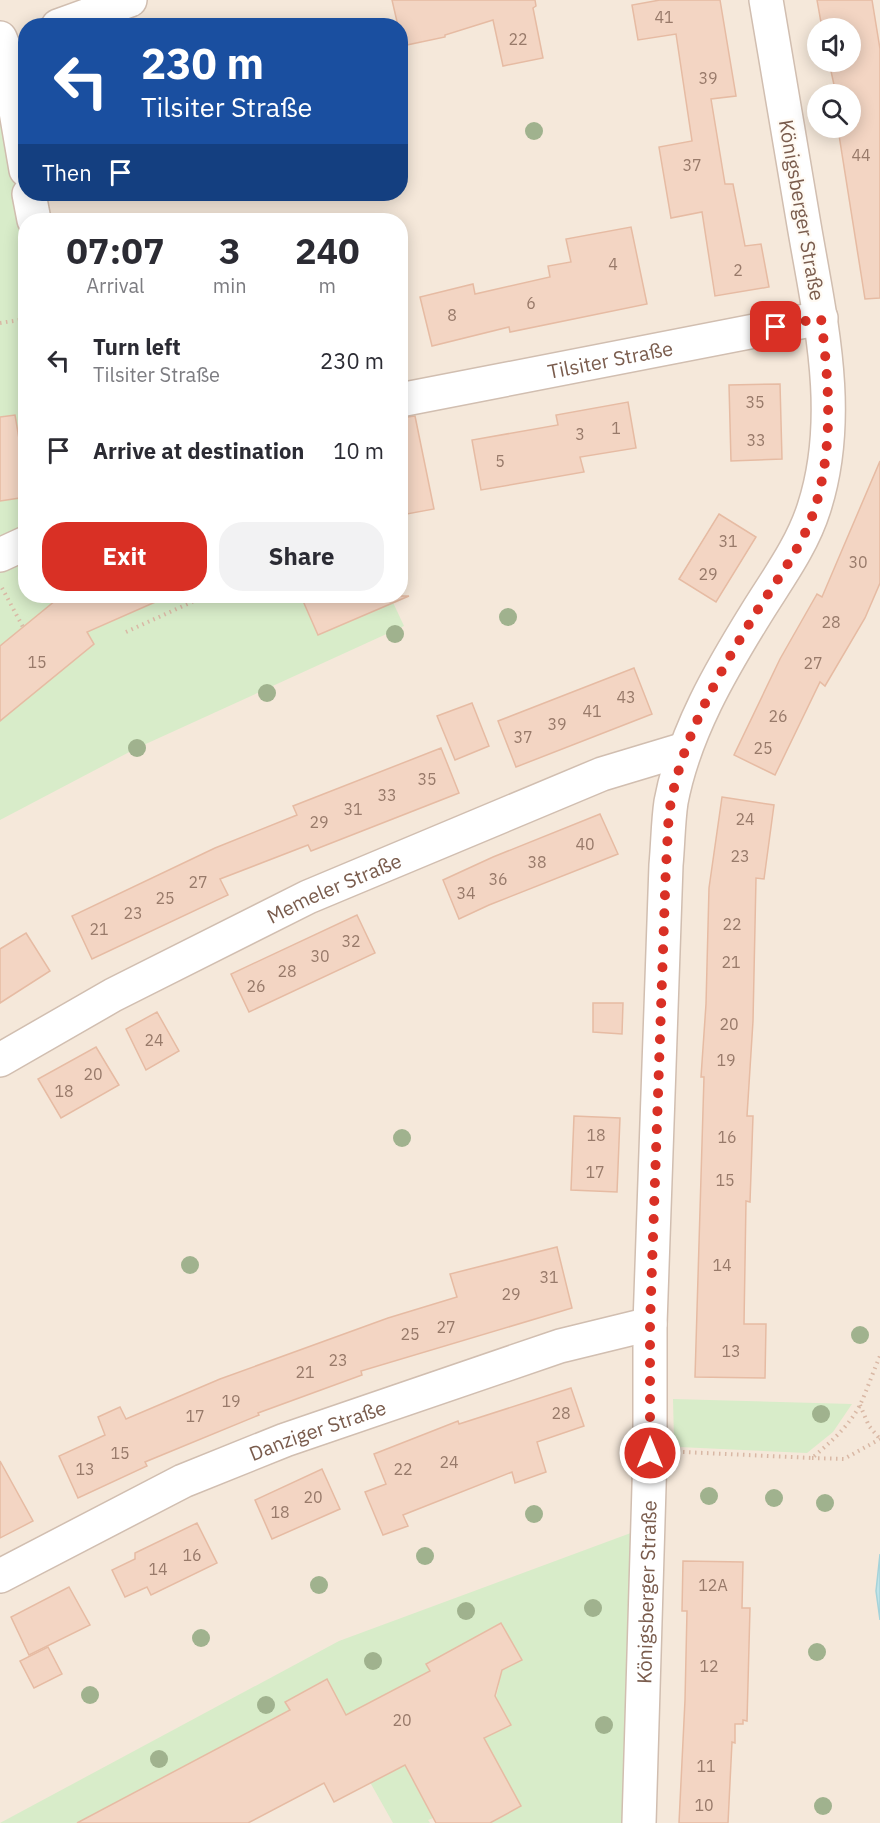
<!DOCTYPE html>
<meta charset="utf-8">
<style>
body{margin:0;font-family:"IBM Plex Sans",sans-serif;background:#f2f2f3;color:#2b2b33;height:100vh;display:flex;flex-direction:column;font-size:22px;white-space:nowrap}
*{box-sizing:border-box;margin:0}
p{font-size:20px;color:#7c7c81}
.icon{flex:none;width:33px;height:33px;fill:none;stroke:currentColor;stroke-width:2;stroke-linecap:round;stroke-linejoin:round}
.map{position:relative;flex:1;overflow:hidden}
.details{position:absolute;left:18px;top:213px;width:390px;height:390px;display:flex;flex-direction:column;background:#fff;border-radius:24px;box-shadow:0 3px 15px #0003}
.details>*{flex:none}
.banner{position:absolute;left:18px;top:18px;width:390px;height:183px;border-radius:24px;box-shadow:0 3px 15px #0003;background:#1a4fa0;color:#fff;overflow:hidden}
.buttons{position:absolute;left:807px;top:18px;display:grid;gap:12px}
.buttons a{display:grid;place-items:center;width:54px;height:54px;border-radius:50%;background:#fff;box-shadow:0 3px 15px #0003;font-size:30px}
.pin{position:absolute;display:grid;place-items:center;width:51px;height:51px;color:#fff;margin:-26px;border-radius:12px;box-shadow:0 3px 9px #0006}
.me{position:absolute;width:66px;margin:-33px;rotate:0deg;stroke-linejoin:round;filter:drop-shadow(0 0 4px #0008)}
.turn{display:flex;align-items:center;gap:21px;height:126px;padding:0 24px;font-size:27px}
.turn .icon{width:78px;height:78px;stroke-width:2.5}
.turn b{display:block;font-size:42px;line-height:51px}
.then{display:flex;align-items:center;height:57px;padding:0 24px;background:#0003;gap:12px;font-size:22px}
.eta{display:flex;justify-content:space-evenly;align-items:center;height:102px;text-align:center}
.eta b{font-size:36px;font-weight:700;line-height:42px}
.cta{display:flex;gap:12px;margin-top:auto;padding:12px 24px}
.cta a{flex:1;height:69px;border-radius:24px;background:#d93025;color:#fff;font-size:24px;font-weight:700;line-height:69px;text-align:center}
.cta a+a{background:#f2f2f3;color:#2b2b33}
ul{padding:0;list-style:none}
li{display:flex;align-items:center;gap:18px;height:90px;padding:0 24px}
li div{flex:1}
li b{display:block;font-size:22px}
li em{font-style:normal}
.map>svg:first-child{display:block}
</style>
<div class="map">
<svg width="880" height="1823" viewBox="0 0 880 1823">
<rect width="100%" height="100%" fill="#fdf6ec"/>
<!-- residential -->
<path fill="#f5e8da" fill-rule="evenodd" d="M0 0H880V1823H0ZM26 26H400V194H26ZM818 28H850V62H818ZM818 94H850V128H818ZM26 220H400V596H26Z"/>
<!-- green -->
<g fill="#d8ecc9">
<path d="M0 38 26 220V596H390L404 626 137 748 0 820Z"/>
<path d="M673 1399 852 1404 833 1432 807 1453 679 1447 674 1441Z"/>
<path d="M647 1527 638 1823H490L521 1806 498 1764 470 1780 456 1751 511 1725 496 1697 499 1685 494 1674 522 1659 501 1623 426 1664 430 1671 346 1715 326 1679 285 1702 298 1725H261L87 1818 90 1823H0L339 1641Z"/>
<path d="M396 1749 433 1818 428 1820 430 1823H393L362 1768Z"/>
</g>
<!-- water -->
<path fill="#bfe3e8" stroke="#a5d3da" stroke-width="1.5" d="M880 1554V1620L876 1591Z"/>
<!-- building -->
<g fill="#f3d5c3" stroke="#e6bba3" stroke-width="1.5">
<path d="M392 0H535L536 6 533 8 543 58 503 66 493 20 445 35V37L402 46 400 26H398Z"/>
<path d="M660 0H720L736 96 711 99 725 184H733L745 246 761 244 769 287 715 296 702 212 671 218 659 147 692 141 676 34 638 40 632 5Z"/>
<path d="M817 0H872L880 49V298L865 299 839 135 844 134 842 128H850V94H836L829 62H850V28H822Z"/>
<path d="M631 227 647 304 510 332 509 327 432 346 420 297 473 284 475 294 550 277 548 266 571 262 566 239Z"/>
<path d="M780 384 782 459 731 461 729 385Z"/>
<path d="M628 402 636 448 580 457 584 472 481 490 472 440 558 425 556 415Z"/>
<path d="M15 415 26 480V497L0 501V417Z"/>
<path d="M415 416 434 509 407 514 404 498 400 499V418Z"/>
<path d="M880 461V583L865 618 825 686 820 682 775 775 734 755 780 659 817 594 822 597Z"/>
<path d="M719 514 756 537 716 602 679 579Z"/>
<path d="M61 596H169L87 632 94 644 0 721V646Z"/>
<path d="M317 596H409L318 635 303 601Z"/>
<path d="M634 668 652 714 516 767 498 721Z"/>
<path d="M472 703 489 746 455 760 437 716Z"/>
<path d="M441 748 459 793 311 851 308 845 220 879 228 895 92 959 72 916 215 848 297 815 293 806Z"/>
<path d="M722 797 774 805 764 879 756 878 753 1021 747 1116H753L750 1202 746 1201 744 1324H766L765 1378 695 1377 704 1077H701L706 1004 709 888Z"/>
<path d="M600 814 618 854 489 905 459 919 443 880 493 857Z"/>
<path d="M357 915 375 953 249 1012 231 974Z"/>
<path d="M26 933 50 971 0 1003V949Z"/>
<path d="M593 1003H623L622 1034 593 1032Z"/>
<path d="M157 1012 179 1051 146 1070 126 1029Z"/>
<path d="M96 1047 119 1085 61 1118 38 1079Z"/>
<path d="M574 1116 620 1118 617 1192 571 1190Z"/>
<path d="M557 1247 572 1308 361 1371 362 1375 258 1413 259 1415 145 1462 147 1466 78 1498 59 1456 105 1435 98 1417 120 1407 126 1419 220 1379 388 1318 457 1297 450 1274Z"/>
<path d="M571 1388 584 1426 537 1442 546 1472 515 1483 512 1472 403 1515 408 1526 383 1535 365 1492 386 1484 374 1454 458 1421 459 1424Z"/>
<path d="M0 1461 33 1521 0 1538Z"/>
<path d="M322 1469 340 1509 272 1539 255 1500Z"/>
<path d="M197 1523 217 1563 151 1595 147 1587 125 1597 112 1570 135 1559V1553Z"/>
<path d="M683 1561 743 1562 742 1608H750L747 1721 743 1720V1724H735V1743L732 1742 728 1823H679L685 1700 687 1611H682Z"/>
<path d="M69 1587 90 1625 29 1655 11 1617Z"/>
<path d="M501 1623 522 1660 502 1670 495 1696 511 1725 484 1738 521 1806 490 1823H436L405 1765 334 1802 324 1783 248 1823H77L290 1710 285 1702 327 1679 346 1715 430 1671 426 1664Z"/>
<path d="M48 1647 62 1674 34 1688 20 1661Z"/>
</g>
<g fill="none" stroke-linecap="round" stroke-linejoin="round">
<!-- minor casing -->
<g stroke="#d1beb0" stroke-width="36">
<g id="minor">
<path d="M58 26 130 0"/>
<path d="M0 38 6 53 26 170"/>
<path d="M29 194 34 220"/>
<path id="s1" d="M400 400 821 318"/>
<path d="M0 555 26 543"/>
<path id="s2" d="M0 1060 113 995 308 897 602 774 685 749"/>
<path id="s3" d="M0 1576 183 1481 285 1440 560 1346 650 1324"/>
<path id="s4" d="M639 1823 650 1453V1324L666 865C668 844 668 822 671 802 684 733 721 670 757 612 778 578 802 546 814 508 844 415 820 319 804 225 791 150 779 75 766 0"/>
</g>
</g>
<!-- path -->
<g stroke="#d9b8a5" stroke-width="4" stroke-dasharray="1.5 4.5" stroke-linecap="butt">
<path d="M0 323 26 319"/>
<path d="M2 588 23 627"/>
<path d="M126 632 205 596"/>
<path d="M860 1405 869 1426 880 1439"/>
<path d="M683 1452 812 1458C830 1443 849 1426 860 1405 867 1390 873 1372 880 1356"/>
<path d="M812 1458 844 1459 880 1439"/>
</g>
<!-- minor -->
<use href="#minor" stroke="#fff" stroke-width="33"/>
</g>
<!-- trees -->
<g fill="#a0b28e">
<circle cx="534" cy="131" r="9"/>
<circle cx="508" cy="617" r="9"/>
<circle cx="395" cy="634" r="9"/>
<circle cx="267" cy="693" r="9"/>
<circle cx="137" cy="748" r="9"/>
<circle cx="402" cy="1138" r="9"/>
<circle cx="190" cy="1265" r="9"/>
<circle cx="860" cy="1335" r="9"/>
<circle cx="821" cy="1414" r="9"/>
<circle cx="709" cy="1496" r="9"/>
<circle cx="774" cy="1498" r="9"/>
<circle cx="825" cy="1503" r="9"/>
<circle cx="534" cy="1514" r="9"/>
<circle cx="425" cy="1556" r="9"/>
<circle cx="319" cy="1585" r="9"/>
<circle cx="593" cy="1608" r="9"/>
<circle cx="466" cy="1611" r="9"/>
<circle cx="201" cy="1638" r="9"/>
<circle cx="817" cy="1652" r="9"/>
<circle cx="373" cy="1661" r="9"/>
<circle cx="90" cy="1695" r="9"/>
<circle cx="266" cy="1705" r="9"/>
<circle cx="604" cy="1725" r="9"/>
<circle cx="159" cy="1759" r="9"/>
<circle cx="823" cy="1806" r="9"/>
</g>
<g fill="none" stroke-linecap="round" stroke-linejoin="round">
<!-- route -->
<path stroke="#d93025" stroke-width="10" stroke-dasharray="0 18" d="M650 1453V1324L666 865C668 844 667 822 671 802 684 733 721 670 757 611 778 578 803 546 815 508 834 445 829 383 821 318L776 327"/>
</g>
<g text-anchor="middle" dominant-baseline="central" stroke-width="4.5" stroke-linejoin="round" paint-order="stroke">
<!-- number labels -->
<g font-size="16" fill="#987a6a">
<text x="664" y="17">41</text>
<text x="518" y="39">22</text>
<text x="708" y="78">39</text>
<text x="861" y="155">44</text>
<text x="692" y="165">37</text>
<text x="613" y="264">4</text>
<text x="738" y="270">2</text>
<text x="531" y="303">6</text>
<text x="452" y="315">8</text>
<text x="755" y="402">35</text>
<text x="616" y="428">1</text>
<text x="580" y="434">3</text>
<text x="756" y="440">33</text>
<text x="500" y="461">5</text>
<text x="728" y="541">31</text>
<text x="858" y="562">30</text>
<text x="708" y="574">29</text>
<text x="831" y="622">28</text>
<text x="37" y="662">15</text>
<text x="813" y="663">27</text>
<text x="626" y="697">43</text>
<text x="592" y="711">41</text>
<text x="778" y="716">26</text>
<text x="557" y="724">39</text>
<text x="523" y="737">37</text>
<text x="763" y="748">25</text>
<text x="427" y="779">35</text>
<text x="387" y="795">33</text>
<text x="353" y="809">31</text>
<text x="745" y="819">24</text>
<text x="319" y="822">29</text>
<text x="585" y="844">40</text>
<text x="740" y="856">23</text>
<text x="537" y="862">38</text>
<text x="498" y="879">36</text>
<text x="198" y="882">27</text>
<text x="466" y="893">34</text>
<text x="165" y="898">25</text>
<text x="133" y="913">23</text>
<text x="732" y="924">22</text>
<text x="99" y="929">21</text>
<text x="351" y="941">32</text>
<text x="320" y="956">30</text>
<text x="731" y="962">21</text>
<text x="287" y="971">28</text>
<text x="256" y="986">26</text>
<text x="729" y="1024">20</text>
<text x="154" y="1040">24</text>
<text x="726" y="1060">19</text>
<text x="93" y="1074">20</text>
<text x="64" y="1091">18</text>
<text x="596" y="1135">18</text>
<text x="727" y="1137">16</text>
<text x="595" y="1172">17</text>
<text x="725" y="1180">15</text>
<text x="722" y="1265">14</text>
<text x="549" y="1277">31</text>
<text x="511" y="1294">29</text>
<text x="446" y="1327">27</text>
<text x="410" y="1334">25</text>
<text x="731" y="1351">13</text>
<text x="338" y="1360">23</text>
<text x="305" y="1372">21</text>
<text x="231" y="1401">19</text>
<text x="561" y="1413">28</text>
<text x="195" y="1416">17</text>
<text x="120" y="1453">15</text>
<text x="449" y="1462">24</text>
<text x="85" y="1469">13</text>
<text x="403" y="1469">22</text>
<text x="313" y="1497">20</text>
<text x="280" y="1512">18</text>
<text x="192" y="1555">16</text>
<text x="158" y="1569">14</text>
<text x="713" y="1585">12A</text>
<text x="709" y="1666">12</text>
<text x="402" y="1720">20</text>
<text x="706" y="1766">11</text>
<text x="704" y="1805">10</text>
</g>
<!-- street labels -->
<g font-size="20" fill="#7a5c4d" stroke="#fffaf3">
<text transform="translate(802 210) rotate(80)">Königsberger Straße</text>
<text stroke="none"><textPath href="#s1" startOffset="214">Tilsiter Straße</textPath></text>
<text stroke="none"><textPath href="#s2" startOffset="376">Memeler Straße</textPath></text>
<text stroke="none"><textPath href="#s3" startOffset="350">Danziger Straße</textPath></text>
<text stroke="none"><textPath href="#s4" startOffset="231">Königsberger Straße</textPath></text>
</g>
</g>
</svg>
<div class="buttons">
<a><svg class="icon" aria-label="sound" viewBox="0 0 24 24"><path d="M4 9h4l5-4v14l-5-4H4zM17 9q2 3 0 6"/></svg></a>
<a><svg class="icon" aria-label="search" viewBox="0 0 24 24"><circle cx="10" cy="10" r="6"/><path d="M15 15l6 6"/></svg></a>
</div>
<div class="pin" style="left:776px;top:327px;background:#d93025"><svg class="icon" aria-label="arrive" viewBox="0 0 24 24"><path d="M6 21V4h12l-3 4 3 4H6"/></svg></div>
<svg class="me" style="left:650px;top:1453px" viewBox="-20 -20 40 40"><circle r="17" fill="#d93025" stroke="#fff" stroke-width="3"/><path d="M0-11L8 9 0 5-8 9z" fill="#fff"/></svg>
<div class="banner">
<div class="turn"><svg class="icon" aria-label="left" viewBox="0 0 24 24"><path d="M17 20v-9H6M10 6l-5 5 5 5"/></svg><div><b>230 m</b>Tilsiter Straße</div></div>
<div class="then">Then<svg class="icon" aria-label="arrive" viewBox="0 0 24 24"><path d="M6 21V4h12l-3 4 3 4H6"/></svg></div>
</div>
<section class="details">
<div class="eta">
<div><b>07:07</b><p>Arrival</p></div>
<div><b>3</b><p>min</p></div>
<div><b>240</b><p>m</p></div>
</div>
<ul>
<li><svg class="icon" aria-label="left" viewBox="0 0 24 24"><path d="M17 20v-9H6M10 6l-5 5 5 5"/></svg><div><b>Turn left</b><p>Tilsiter Straße</p></div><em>230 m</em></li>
<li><svg class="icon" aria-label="arrive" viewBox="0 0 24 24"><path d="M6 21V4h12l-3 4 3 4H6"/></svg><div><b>Arrive at destination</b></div><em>10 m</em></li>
</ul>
<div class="cta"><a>Exit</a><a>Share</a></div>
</section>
</div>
